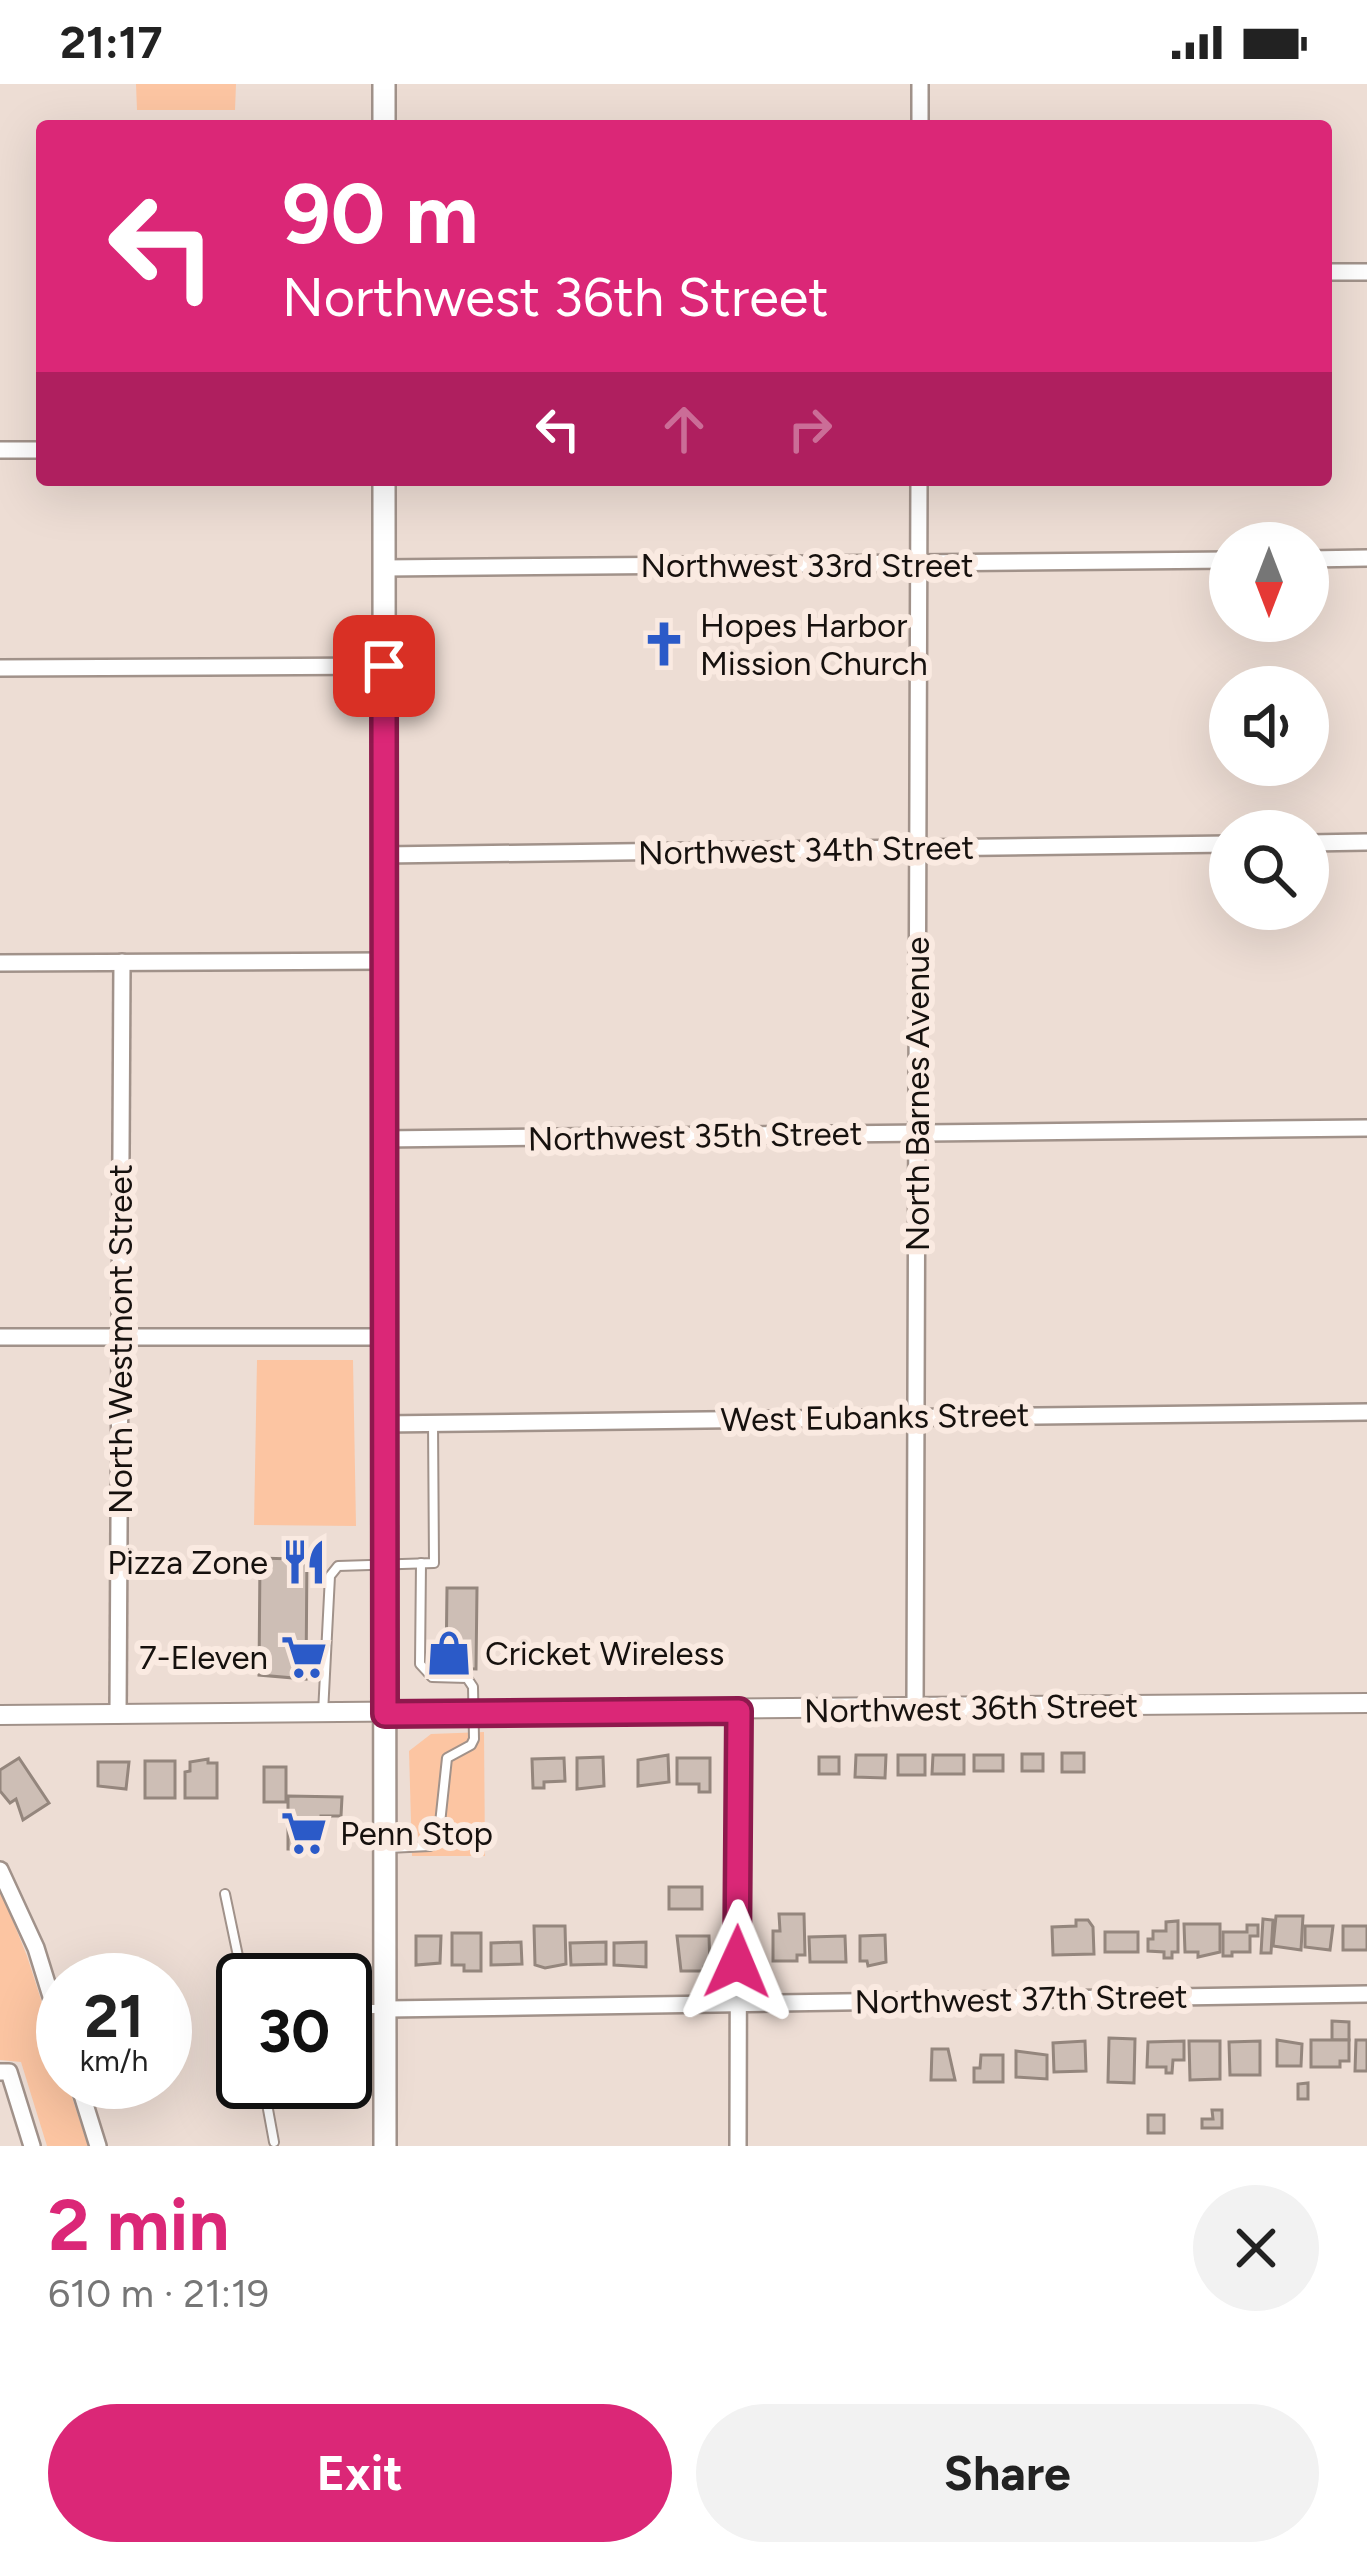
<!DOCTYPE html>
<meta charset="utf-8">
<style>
body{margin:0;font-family:Figtree,sans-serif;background:#f2f2f2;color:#222;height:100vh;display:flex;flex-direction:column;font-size:45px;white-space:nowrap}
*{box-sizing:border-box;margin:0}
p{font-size:39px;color:#767676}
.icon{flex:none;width:66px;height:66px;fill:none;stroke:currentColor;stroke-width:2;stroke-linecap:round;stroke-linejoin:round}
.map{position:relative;height:2062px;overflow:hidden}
.sheet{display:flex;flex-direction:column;background:#fff;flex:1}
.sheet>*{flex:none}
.banner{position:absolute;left:36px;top:36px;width:1296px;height:366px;border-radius:12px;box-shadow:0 12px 48px #0002;background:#db2777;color:#fff;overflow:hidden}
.needle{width:78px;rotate:180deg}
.controls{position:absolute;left:1209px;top:438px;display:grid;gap:24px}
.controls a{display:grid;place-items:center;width:120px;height:120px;border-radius:50%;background:#fff;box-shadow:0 12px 48px #0002;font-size:60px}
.speed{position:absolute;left:36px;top:1869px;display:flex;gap:24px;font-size:60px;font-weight:700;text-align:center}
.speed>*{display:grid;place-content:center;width:156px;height:156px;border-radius:50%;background:#fff;box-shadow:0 12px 48px #0002;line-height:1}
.speed small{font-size:30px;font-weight:400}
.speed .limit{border:6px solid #111;border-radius:18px;background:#fff;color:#111}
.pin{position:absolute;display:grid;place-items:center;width:102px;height:102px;color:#fff;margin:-51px;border-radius:24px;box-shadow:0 6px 18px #0006}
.me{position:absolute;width:132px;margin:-66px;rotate:1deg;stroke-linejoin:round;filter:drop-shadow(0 0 9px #0008)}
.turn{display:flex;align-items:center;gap:42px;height:252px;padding:0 48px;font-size:54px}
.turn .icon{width:156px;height:156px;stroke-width:2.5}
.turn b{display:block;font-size:84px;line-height:102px}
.lanes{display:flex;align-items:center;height:114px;padding:0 48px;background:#0003;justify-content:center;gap:60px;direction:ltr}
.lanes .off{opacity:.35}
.round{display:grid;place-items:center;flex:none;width:126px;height:126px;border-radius:63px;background:#f2f2f2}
.headline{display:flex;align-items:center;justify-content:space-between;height:204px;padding:0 48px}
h1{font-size:72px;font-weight:700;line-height:90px;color:#db2777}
.cta{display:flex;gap:24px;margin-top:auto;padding:24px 48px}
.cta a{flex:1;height:138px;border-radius:72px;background:#db2777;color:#fff;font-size:48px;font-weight:700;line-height:138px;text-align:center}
.cta a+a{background:#f2f2f2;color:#222}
.status{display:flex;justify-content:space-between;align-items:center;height:84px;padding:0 60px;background:#fff;direction:ltr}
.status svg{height:33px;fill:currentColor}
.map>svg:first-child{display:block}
</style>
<div class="status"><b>21:17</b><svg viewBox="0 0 49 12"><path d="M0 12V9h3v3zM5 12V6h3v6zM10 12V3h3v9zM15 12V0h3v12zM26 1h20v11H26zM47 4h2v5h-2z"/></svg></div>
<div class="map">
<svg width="1367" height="2062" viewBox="0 0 1367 2062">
<rect width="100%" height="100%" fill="#edddd4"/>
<!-- green -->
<g fill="#fcc5a2">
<path d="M136 0H236L235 26H137Z"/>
<path d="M257 1276H353L356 1442 254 1441Z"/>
<path d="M484 1648 485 1772H412L409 1667 431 1650Z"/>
<path d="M0 1805 27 1872 63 1984V1998H67L88 2062H47L21 1978 0 1976Z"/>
</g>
<!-- building -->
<g fill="#cdbeb5" stroke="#94867d" stroke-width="3">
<path d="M293 1469H307L306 1595 259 1591 260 1474 293 1475Z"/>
<path d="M447 1504H477L476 1585 446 1584Z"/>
<rect x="1062" y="1669" width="22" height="19"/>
<rect x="1022" y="1670" width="21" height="17"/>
<path d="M668 1671 669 1698 638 1702V1676Z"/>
<path d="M856 1671H886L885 1694 855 1693Z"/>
<rect x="898" y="1671" width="27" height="20"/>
<path d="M933 1671H964V1690H932Z"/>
<rect x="974" y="1671" width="29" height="16"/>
<path d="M603 1673 604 1702 577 1705V1674Z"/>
<rect x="819" y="1673" width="20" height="17"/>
<path d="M19 1674 49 1719 23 1736 16 1715 10 1719 0 1707V1686Z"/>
<path d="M564 1674 565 1697 544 1698V1704H533L532 1675Z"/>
<path d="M677 1674H710V1708H699V1700H677Z"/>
<path d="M208 1675V1679H217V1714H185V1688L190 1687V1678Z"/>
<rect x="145" y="1677" width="30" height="37"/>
<path d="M98 1678H129L126 1705 98 1702Z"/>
<rect x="264" y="1683" width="22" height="35"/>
<path d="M288 1712 342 1713 341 1732H321V1765H288Z"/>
<rect x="669" y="1803" width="33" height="22"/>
<path d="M779 1830H804L805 1871H797V1877H773V1847H780Z"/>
<path d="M1276 1832H1303L1301 1866 1273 1862Z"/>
<path d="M1263 1835 1273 1836 1271 1869H1261Z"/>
<path d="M1076 1836H1088L1093 1843 1094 1870 1053 1871 1052 1843 1076 1842Z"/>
<path d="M1178 1837V1868H1172V1874H1164V1868L1148 1867V1855H1153V1847H1166V1838Z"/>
<path d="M1184 1840H1220V1868L1198 1873V1868H1185Z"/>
<path d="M1247 1841H1258V1852H1250V1868H1232V1872H1223V1848H1247Z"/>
<path d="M534 1842H565L566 1880 545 1884 535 1881Z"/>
<path d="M1305 1842H1333L1330 1866 1305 1863Z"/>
<rect x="1343" y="1842" width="24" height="24"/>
<rect x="1105" y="1848" width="33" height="20"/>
<path d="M452 1849H481V1887H464V1881H452Z"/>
<path d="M885 1851 886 1878 868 1882 867 1877H860V1852Z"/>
<path d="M416 1852H441L440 1879 416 1881Z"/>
<path d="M677 1852H709L710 1883H704V1887H681Z"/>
<path d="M845 1852 846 1878H810L809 1853Z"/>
<path d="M521 1858 522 1880 491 1881V1859Z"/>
<path d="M606 1858V1880L571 1881 570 1859Z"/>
<path d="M646 1858V1883L614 1881V1859Z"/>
<path d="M1332 1937 1349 1938V1956H1332Z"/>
<path d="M1109 1954 1135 1955 1134 1999 1108 1998Z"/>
<path d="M1277 1956 1302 1960 1301 1982H1277Z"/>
<path d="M1311 1956H1349V1977H1340V1983H1311Z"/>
<path d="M1356 1956H1367V1987H1355Z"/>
<path d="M1085 1957 1086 1987 1054 1988 1053 1959Z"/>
<path d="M1184 1957V1976H1173L1172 1989H1166V1983H1147L1148 1958Z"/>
<path d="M1189 1957H1220V1995L1190 1996Z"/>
<path d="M1260 1957V1991H1230L1229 1958Z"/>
<path d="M932 1965H948L955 1996H931Z"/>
<path d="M1016 1967 1047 1971V1995L1016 1993Z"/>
<path d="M981 1971H1003V1998H974V1984H980Z"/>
<path d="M1308 1999V2015H1298V2000Z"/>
<path d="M1212 2026H1222V2044H1202V2035H1213Z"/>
<rect x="1148" y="2031" width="16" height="18"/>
</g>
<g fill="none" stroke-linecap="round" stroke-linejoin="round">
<!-- service casing -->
<g stroke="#a1928a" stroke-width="12">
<g id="service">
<path d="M323 1629 330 1492 338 1482 434 1479 433 1339"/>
<path d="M388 1764 430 1762 438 1758 447 1674 471 1661 474 1655 473 1603 467 1594 432 1593 420 1580 421 1479"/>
<path d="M225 1810 243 1896"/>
<path d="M345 1925H380"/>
<path d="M263 1998 274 2058"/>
</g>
</g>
<!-- minor casing -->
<g stroke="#a1928a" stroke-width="20">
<g id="minor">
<path d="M920 42V0"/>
<path d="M1326 188H1367"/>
<path d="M0 366H42"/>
<path d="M1308 475 1367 474"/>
<path d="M384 484 1230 476"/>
<path d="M0 584 384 582"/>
<path d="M1308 759 1367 758"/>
<path d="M383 771 1230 760"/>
<path d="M0 879 383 877"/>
<path d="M382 1055 1367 1044"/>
<path d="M0 1253H382"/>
<path d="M382 1340 1367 1328"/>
<path d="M915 1625 919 396"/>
<path d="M118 1631 122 878"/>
<path d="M0 1786 36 1864 63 1951"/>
<path d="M388 1925 1367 1910"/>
<path d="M0 1988H9L32 2062"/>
<path d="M78 1998 98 2062"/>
<path d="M738 2062 739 1627"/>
</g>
</g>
<!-- tertiary casing -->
<g stroke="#a1928a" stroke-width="22">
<path id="tertiary" d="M0 1631 1367 1619"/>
</g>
<!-- secondary casing -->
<g stroke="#a1928a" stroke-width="26">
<g id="secondary">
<path d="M384 0V42"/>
<path d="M384 396 385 2062"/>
</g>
</g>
<!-- service -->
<use href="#service" stroke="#fff" stroke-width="8"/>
<!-- minor -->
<use href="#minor" stroke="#fff" stroke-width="15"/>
<!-- tertiary -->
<use href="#tertiary" stroke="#fff" stroke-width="18"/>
<!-- secondary -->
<use href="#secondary" stroke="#fff" stroke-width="21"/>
</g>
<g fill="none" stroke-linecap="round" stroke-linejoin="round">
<!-- route casing -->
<g stroke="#8e194d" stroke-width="30">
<path id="route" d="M384 582 385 1630 739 1627 737 1878"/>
</g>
<!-- route -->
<use href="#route" stroke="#db2777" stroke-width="21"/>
</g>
<!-- icons -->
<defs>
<g id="church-bare" transform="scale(3.6)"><path d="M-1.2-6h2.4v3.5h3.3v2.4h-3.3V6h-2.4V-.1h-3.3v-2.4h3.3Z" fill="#2b5ac8" stroke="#faeae1" stroke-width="2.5" paint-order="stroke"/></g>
<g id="restaurant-bare" transform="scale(3.6)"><path d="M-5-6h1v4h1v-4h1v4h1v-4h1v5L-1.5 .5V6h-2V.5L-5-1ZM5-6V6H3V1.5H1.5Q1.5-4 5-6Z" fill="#2b5ac8" stroke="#faeae1" stroke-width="2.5" paint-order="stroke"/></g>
<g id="shop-bare" transform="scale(3.6)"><path d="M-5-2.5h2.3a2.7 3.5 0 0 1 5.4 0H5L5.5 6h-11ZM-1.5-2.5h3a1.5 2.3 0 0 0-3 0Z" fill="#2b5ac8" stroke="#faeae1" stroke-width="2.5" paint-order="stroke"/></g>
<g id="supermarket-bare" transform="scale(3.6)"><path d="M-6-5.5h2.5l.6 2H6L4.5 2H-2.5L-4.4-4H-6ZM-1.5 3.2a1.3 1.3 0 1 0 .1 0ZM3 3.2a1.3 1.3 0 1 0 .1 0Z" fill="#2b5ac8" stroke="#faeae1" stroke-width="2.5" paint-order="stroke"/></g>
</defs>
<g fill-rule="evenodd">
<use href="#church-bare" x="664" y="560"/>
<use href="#restaurant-bare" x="304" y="1478"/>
<use href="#shop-bare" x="449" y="1569"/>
<use href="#supermarket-bare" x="304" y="1573"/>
<use href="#supermarket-bare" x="304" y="1749"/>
</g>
<g text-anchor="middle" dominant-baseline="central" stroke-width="12" stroke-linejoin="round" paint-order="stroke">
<!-- street labels -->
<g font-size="33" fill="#16110e" stroke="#faeae1">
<text x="807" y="481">Northwest 33rd Street</text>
<text transform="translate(806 766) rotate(-1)">Northwest 34th Street</text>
<text transform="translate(917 1010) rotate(-90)">North Barnes Avenue</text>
<text transform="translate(695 1052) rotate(-1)">Northwest 35th Street</text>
<text transform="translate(120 1255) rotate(-90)">North Westmont Street</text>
<text transform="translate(875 1333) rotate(-1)">West Eubanks Street</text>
<text transform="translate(971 1624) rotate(-1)">Northwest 36th Street</text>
<text transform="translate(1021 1915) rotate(-1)">Northwest 37th Street</text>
</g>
<!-- poi labels -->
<g font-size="33" fill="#16110e" stroke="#faeae1" text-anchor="start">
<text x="700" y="541">Hopes Harbor<tspan x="700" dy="38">Mission Church</tspan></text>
<text x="268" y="1478" text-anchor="end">Pizza Zone</text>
<text x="485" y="1569">Cricket Wireless</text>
<text x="268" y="1573" text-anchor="end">7-Eleven</text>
<text x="340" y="1749">Penn Stop</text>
</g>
</g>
</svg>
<div class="controls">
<a><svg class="needle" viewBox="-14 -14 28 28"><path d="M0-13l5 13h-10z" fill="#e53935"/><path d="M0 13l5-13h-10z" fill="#767676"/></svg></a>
<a><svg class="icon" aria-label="sound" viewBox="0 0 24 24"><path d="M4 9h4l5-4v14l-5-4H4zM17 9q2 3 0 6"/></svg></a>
<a><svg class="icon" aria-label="search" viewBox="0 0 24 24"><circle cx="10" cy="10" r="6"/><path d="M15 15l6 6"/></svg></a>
</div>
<div class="speed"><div>21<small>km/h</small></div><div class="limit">30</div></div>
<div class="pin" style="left:384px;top:582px;background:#d93025"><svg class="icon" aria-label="arrive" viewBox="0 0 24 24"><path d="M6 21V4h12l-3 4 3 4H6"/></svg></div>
<svg class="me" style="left:737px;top:1878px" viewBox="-20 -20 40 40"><path d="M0-17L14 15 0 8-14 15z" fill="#db2777" stroke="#fff" stroke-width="4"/></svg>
<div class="banner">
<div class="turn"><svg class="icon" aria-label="left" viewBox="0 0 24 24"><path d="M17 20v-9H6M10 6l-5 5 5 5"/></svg><div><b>90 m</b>Northwest 36th Street</div></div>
<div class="lanes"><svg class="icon" aria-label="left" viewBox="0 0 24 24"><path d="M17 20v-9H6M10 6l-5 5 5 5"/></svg><svg class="icon off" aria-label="ahead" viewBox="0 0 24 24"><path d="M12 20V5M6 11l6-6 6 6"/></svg><svg class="icon off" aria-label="right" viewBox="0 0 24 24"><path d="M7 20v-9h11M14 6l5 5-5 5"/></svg></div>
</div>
</div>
<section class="sheet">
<div class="headline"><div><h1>2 min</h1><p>610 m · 21:19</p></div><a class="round"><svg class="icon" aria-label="close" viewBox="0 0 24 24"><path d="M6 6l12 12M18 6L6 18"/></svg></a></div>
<div class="cta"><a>Exit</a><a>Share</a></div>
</section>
